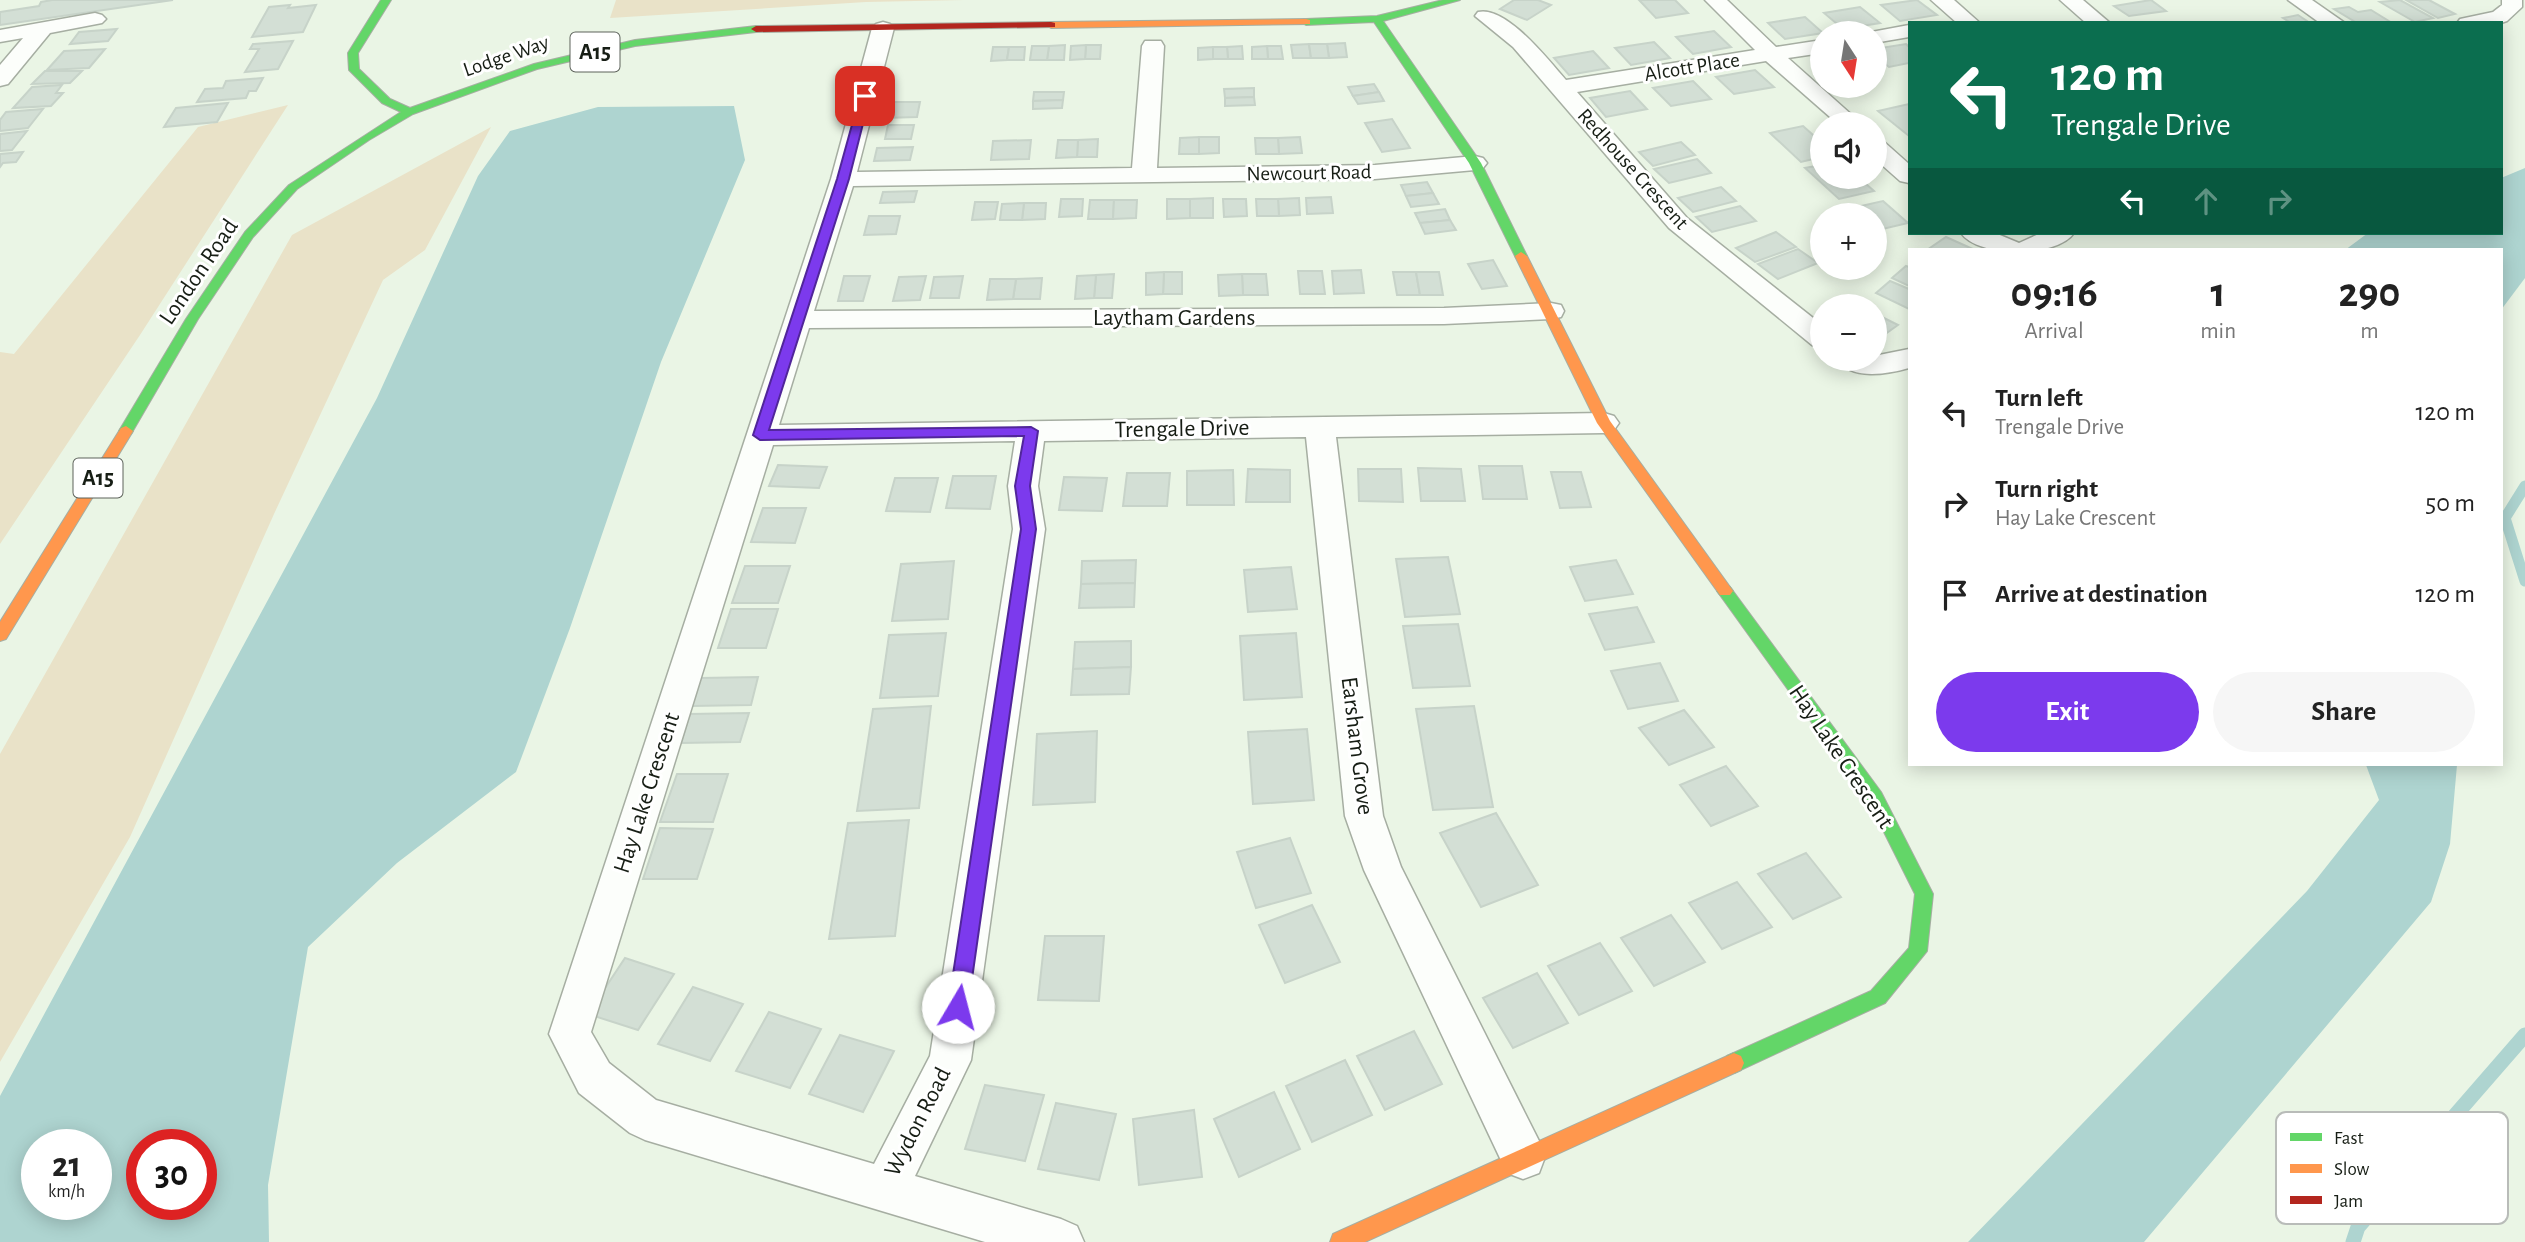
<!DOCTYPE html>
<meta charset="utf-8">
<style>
body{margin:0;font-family:"Alegreya Sans",sans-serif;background:#f6f6f6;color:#222;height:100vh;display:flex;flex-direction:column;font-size:26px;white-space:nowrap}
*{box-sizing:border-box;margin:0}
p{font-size:23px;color:#767676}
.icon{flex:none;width:38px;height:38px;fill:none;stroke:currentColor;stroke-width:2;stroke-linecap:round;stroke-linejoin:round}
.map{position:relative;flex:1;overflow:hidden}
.sheet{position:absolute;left:1908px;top:248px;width:595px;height:518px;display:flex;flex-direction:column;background:#fff;border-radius:0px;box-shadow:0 4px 18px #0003}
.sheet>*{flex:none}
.hud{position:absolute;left:1908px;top:21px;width:595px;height:214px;border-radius:0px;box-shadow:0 4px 18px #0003;background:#0b6e4f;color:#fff;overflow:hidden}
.needle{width:46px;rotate:168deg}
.tools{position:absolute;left:1810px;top:21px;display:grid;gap:14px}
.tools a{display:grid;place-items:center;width:77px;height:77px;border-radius:50%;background:#fff;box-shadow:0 4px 18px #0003;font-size:35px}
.speed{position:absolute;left:21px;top:1129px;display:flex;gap:14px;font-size:35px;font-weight:700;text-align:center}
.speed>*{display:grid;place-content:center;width:91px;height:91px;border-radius:50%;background:#fff;box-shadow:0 4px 18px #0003;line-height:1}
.speed small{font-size:18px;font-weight:400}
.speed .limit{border:10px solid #d22;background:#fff;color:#111}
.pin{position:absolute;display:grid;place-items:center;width:60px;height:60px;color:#fff;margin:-30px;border-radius:14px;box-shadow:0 4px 10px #0006}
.me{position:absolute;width:77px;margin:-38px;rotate:8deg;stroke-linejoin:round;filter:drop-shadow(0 0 5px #0008)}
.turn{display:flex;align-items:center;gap:24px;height:147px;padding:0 28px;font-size:32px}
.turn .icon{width:91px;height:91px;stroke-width:2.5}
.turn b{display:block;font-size:49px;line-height:60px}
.lanes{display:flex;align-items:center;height:66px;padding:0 28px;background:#0003;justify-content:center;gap:35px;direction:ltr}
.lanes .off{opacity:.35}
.eta{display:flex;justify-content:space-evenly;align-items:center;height:119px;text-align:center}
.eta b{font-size:42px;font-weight:700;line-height:49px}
.action{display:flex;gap:14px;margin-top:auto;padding:14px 28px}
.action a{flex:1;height:80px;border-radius:42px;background:#7c3aed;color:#fff;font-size:28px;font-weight:700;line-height:80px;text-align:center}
.action a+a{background:#f6f6f6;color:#222}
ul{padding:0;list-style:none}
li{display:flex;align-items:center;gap:21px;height:91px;padding:0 28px}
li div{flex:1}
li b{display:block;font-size:26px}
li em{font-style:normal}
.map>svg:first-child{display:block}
</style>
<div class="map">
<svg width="2525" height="1242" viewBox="0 0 2525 1242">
<rect width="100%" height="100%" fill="#eaf5e5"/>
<!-- green -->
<g fill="#e9e2c8">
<path d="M616 0H964L866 2 610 18Z"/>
<path d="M288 105 140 335 0 544V352L14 354 198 127Z"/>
<path d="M491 127 425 250 383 280 274 514 130 837 0 1062V754L292 235Z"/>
</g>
<!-- water -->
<g fill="#aed4d0" fill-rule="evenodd">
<path d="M734 106 745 160 661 362 570 628 516 772 397 863 308 947 268 1185 269 1242H0V1096L377 398 478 176 510 131 598 107ZM37 1144H96V1204H37ZM142 1144H201V1204H142Z"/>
<path d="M2525 168V278L2501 310V250H2345L2368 233H2501V178Z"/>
<path d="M2366 765H2457L2450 844 2431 902 2144 1242H1968L2307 891 2379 800Z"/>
</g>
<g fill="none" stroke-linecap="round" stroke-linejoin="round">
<!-- stream-far1 -->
<path stroke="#aed4d0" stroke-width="11" d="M2525 486 2505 518 2525 581"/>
<!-- stream -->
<path stroke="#aed4d0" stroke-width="15" d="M2353 1242 2358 1227 2525 1035"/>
</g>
<!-- building -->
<g fill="#d3dfd5" stroke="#c7d3c9" stroke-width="2">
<path d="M52 0H173L0 25V12L39 6 41 2Z"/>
<path d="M1514 0H1538L1551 5 1527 20 1500 9Z"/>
<path d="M1639 0H1675L1688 13 1656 18Z"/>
<path d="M1917 0 1937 15 1900 21 1881 5Z"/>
<path d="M2151 0 2166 11 2129 16 2114 6Z"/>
<path d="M2400 0 2433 18 2415 22 2380 2Z"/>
<path d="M2406 0H2429L2455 14 2438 18Z"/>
<path d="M290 5 288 8 316 5 303 32 252 37 269 7Z"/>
<path d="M1860 7 1880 23 1843 29 1824 13Z"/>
<path d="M2349 7 2358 12 2371 10 2392 23H2357L2334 9Z"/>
<path d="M2298 15 2310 23H2291L2283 18Z"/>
<path d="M1805 17 1823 33 1785 39 1768 23Z"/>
<path d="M117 29 108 41 70 44 79 32Z"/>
<path d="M1714 31 1731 47 1693 54 1676 37Z"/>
<path d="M293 41 278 69 245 72 259 49H250L253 44Z"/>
<path d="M1654 42 1670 58 1631 65 1615 48Z"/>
<path d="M1345 43 1347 57 1329 58 1327 44Z"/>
<path d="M1309 44 1311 58H1293L1291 45Z"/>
<path d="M1309 44H1327L1329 58H1311Z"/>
<path d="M1906 44 1909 47V63L1889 67 1874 55V49Z"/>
<path d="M1065 45 1064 60H1047L1049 46Z"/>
<path d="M1086 45H1101L1100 59H1085Z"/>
<path d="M1086 45 1085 59 1070 60 1071 46Z"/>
<path d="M1032 46H1049L1047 60H1030Z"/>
<path d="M1242 46 1243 59H1228L1227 47Z"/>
<path d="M1267 46H1281L1283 59H1268Z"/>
<path d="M1267 46 1268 59H1252V47Z"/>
<path d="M993 47H1009L1007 60 991 61Z"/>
<path d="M1009 47H1025L1024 60H1007Z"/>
<path d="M1213 47V59L1198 60V48Z"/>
<path d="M1213 47H1227L1228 59H1213Z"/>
<path d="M105 49 89 68 47 70 64 51Z"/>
<path d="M1593 51 1609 68 1569 75 1554 58Z"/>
<path d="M1755 70 1774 87 1734 94 1716 77Z"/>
<path d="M45 71H82L70 83 32 84Z"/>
<path d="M263 78 256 91H249L246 98 197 102 205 89 223 88 226 81Z"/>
<path d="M1693 81 1711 99 1671 106 1653 88Z"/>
<path d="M1374 84 1379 92 1353 96 1348 87Z"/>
<path d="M62 85 56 93H63L51 106 13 108 32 87Z"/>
<path d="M1254 88V97L1225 98 1224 89Z"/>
<path d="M1630 91 1647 109 1606 117 1590 98Z"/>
<path d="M1034 92H1064L1063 100 1033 101Z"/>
<path d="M1379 92 1384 101 1358 104 1353 96Z"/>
<path d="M1254 97 1255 105 1225 106V98Z"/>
<path d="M1063 100 1062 108 1033 109V101Z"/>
<path d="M888 102H920L917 117 884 118Z"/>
<path d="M228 103 217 122 164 127 176 108Z"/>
<path d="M1909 104V136L1878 111Z"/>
<path d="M43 109 28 128 0 131V120L6 112Z"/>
<path d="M1392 119 1410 148 1382 152 1365 123Z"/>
<path d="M888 125H914L911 139H885Z"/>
<path d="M1803 126 1822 143V157L1801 162 1770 133Z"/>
<path d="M27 131 12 150 0 151V134Z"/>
<path d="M1199 137H1219V153L1199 154Z"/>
<path d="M1199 137V154H1179L1180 138Z"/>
<path d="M1300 137 1302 153 1279 154 1278 138Z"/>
<path d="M1255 138H1278L1279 154H1256Z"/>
<path d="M1098 139 1097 157H1077L1078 140Z"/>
<path d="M1031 140 1029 159 991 160 993 141Z"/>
<path d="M1058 140H1078L1077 157 1056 158Z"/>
<path d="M1681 142 1695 155 1653 166 1639 152Z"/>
<path d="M913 147 910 160 874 161 877 148Z"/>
<path d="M23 152 16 162 3 163 0 167V154Z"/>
<path d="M1697 159 1711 173 1669 183 1654 169Z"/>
<path d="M1822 165V177H1858L1874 191 1839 199 1805 168Z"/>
<path d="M1427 182 1433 193 1406 196 1401 185Z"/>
<path d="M1721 187 1736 201 1693 212 1678 198Z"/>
<path d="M917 191 914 202 880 203 883 192Z"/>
<path d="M1433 193 1439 204 1411 207 1406 196Z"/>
<path d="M1331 197 1333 213 1307 214 1306 198Z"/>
<path d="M1213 198V218H1190V199Z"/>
<path d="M1299 198 1300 215 1279 216 1278 199Z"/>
<path d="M1061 199H1083L1082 216 1059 217Z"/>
<path d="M1167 199H1190V218L1167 219Z"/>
<path d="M1223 199H1246L1247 216 1224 217Z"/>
<path d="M1256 199H1278L1279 216H1257Z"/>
<path d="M1090 200H1114L1113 219H1088Z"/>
<path d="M1114 200H1137L1136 218 1113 219Z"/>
<path d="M1883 201 1908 223 1874 231V215H1849L1843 210Z"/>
<path d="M975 202H998L995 219 972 220Z"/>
<path d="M1024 203H1046L1045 219 1022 220Z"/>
<path d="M1024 203 1022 220H1000L1002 204Z"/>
<path d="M1740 206 1756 221 1712 232 1696 217Z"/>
<path d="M1445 209 1450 220 1420 223 1415 213Z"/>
<path d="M869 216H900L896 234 864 235Z"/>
<path d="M1450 220 1456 230 1425 234 1420 223Z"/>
<path d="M1776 232 1796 247 1755 262 1736 248Z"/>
<path d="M1946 237 1975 250H1927Z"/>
<path d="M1798 249 1818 263 1778 279 1758 264Z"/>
<path d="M1493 260 1507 286 1482 289 1468 264Z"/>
<path d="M1906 266 1909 267V286L1892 278Z"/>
<path d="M1361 270 1364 293 1334 294 1332 271Z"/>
<path d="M1298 271H1322L1325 294H1300Z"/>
<path d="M1164 272H1182V294H1163Z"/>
<path d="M1164 272 1163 294 1146 295V273Z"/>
<path d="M1393 272H1416L1420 295H1397Z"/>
<path d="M1416 272H1439L1443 295H1420Z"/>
<path d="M1114 274 1112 298H1094L1096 275Z"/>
<path d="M1242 274H1266L1268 295H1243Z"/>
<path d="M1242 274 1243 295 1219 296 1218 275Z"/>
<path d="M1096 275 1094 298 1075 299 1077 276Z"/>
<path d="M844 276H870L863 301H838Z"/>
<path d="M926 276 920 300 893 301 899 277Z"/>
<path d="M963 276 959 298H930L934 277Z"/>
<path d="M1042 278 1040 299H1013L1016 279Z"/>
<path d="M990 279H1016L1013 299 987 300Z"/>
<path d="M1890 281 1909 289V309L1876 293Z"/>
<path d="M1874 313 1898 325 1874 342Z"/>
<path d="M778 465 827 467 819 488 769 486Z"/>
<path d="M1479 466H1522L1527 499H1483Z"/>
<path d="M1418 468 1461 469 1465 501H1421Z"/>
<path d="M1248 469 1290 470V502H1246Z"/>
<path d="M1358 469H1401L1403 502 1359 501Z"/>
<path d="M1233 470 1234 505H1187V471Z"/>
<path d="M1551 472H1581L1591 507 1560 508Z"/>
<path d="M1127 473H1170L1167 506H1123Z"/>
<path d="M953 476H996L990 509 946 508Z"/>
<path d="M1064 477 1107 478 1102 511 1059 510Z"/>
<path d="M895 478H938L930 512 886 511Z"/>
<path d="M763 508H806L795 543 751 542Z"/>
<path d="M1448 557 1460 614 1405 617 1396 559Z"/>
<path d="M1136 560 1135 583 1081 584 1082 561Z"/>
<path d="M1616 560 1633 594 1585 601 1570 567Z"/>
<path d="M954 561 948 619 892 621 901 564Z"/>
<path d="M745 566H790L778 603H732Z"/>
<path d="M1291 567 1297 609 1248 612 1244 570Z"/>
<path d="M1135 583 1134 607 1079 608 1081 584Z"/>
<path d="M1637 607 1654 642 1605 650 1589 614Z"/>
<path d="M731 609H778L766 648H718Z"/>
<path d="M1458 624 1470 686 1413 688 1403 626Z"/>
<path d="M946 633 938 696 880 698 889 635Z"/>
<path d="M1296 633 1302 697 1244 700 1240 636Z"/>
<path d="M1131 641V667L1073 669 1075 642Z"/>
<path d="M1660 663 1678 701 1628 709 1611 671Z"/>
<path d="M1131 667 1129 694 1071 695 1073 669Z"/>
<path d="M758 677 751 705 692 706 701 678Z"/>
<path d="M931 706 919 808 857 811 873 709Z"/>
<path d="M1474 706 1493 807 1433 810 1416 709Z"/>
<path d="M1684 710 1714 747 1669 765 1639 728Z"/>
<path d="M749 713 740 742 681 743 690 714Z"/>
<path d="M1307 729 1314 800 1253 804 1248 732Z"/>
<path d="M1097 731 1095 802 1033 805 1037 734Z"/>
<path d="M1726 766 1758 806 1711 826 1680 785Z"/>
<path d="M677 774H728L713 822H660Z"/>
<path d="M1496 813 1538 885 1481 907 1440 833Z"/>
<path d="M909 820 895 936 829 939 848 823Z"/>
<path d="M660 828 713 829 697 879H643Z"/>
<path d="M1290 838 1311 893 1256 908 1237 852Z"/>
<path d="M1806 853 1841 897 1793 919 1758 874Z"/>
<path d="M1737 882 1772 927 1722 949 1689 903Z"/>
<path d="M1312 905 1340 962 1285 983 1259 925Z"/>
<path d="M1671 915 1705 962 1654 986 1621 938Z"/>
<path d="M1045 936H1104L1099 1001 1038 1000Z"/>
<path d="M1600 943 1632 991 1579 1015 1548 966Z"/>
<path d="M625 958 674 974 638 1030 588 1014Z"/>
<path d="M1537 973 1568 1023 1513 1048 1483 998Z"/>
<path d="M693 987 743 1004 710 1061 658 1044Z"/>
<path d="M769 1012 821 1029 790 1088 736 1071Z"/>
<path d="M1414 1031 1442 1084 1385 1110 1357 1056Z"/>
<path d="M840 1035 894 1051 863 1112 809 1094Z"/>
<path d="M1345 1060 1372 1115 1312 1142 1286 1086Z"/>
<path d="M985 1085 1044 1095 1025 1161 965 1149Z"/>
<path d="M1274 1092 1300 1149 1239 1177 1214 1119Z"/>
<path d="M1056 1103 1116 1114 1099 1180 1038 1169Z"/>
<path d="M1194 1110 1202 1177 1139 1185 1133 1119Z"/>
</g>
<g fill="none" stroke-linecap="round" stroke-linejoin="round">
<!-- street casing -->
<g stroke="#a6aea2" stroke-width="3">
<g id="street">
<path d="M1705 0H1727L1776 47 1822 40V53L1788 58 1862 124H1838L1766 61 1577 92 1687 218 1822 325V348L1812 345 1669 228 1513 47 1475 16 1478 12C1506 5 1549 61 1566 80L1755 50Z"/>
<path d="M1931 0H1954L1980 23H1957Z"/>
<path d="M2060 0H2083L2110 23H2086Z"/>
<path d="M2288 0H2312L2345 23H2320Z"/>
<path d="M2502 0H2522V7L2507 21 2501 23H2457L2460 19 2493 12 2502 5Z"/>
<path d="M95 13 102 15 106 19 102 23 50 33 8 84 0 86V65L23 38 0 42V30Z"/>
<path d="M883 22 890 24 894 28 857 172 1132 168 1142 46 1145 41H1161L1164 46 1157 168 1375 165 1475 156 1483 158 1487 163 1483 168 1475 170 1375 179 853 186 814 311 1444 308 1551 303 1561 305 1564 311 1561 317 1551 319 1444 324 809 328 779 425 1604 413 1614 416 1619 423 1614 430 1604 433 1336 437 1383 816 1401 867 1539 1141 1545 1157 1539 1173 1523 1179 1507 1173 1364 870 1345 816 1306 437 1044 441 1038 486 1045 529 971 1060 915 1176 1061 1219 1077 1226 1084 1242H985L645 1140 630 1133 579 1093 549 1034 831 179 872 28 876 24ZM1015 441 1008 486 1013 529 930 1056 874 1164 656 1100 609 1063 591 1032 773 445Z"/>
<path d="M1909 25V37L1874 43V33H1866Z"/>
<path d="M1874 138 1882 140 1909 164V183L1900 181 1874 158Z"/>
<path d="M1961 233H1995L2019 243 2041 233H2074C2057 258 1978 258 1961 233Z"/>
<path d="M1909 349V368C1888 374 1851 381 1837 359H1874V356Z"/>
</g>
</g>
<!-- fast casing -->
<g stroke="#a6aea2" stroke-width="2">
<g id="fast">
<path d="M381 0H391L358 53 359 69 390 99 410 108 534 64 635 40 756 26 761 29 756 32 635 46 537 69 413 114 369 140 297 189 253 237 198 319 131 434H121L119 431 186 319 245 232 289 185 401 112 382 103 349 70 348 53Z"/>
<path d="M1443 0H1460L1383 21 1481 163 1527 256 1525 259H1517L1515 256 1469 163 1374 22 1306 25 1301 22 1306 19 1377 16Z"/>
<path d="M1725 585 1730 587 1881 792 1933 894 1927 951 1885 1003 1734 1073 1727 1070 1724 1063 1727 1056 1871 991 1909 948 1915 894 1869 802 1720 595 1717 591 1720 587Z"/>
</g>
</g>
<!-- slow casing -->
<g stroke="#a6aea2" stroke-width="2">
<g id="slow">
<path d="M1306 19 1310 20V24L1051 28 1046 25 1051 22Z"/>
<path d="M1521 252 1527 256 1610 421 1730 587 1733 591 1730 595H1720L1597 423 1515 256Z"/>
<path d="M126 426 133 431 6 639 0 641V622L121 428Z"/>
<path d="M1734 1053 1741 1056 1744 1063 1741 1070 1365 1242H1330L1333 1234Z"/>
</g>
</g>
<!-- jam casing -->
<g stroke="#a6aea2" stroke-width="2">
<path id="jam" d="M1051 22 1055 23V27L756 32 751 29 756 26Z"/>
</g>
<!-- street -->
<use href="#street" fill="#fcfefb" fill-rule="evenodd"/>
<!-- fast -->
<use href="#fast" fill="#63d668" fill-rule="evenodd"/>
<!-- slow -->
<use href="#slow" fill="#ff974d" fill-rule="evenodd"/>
<!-- jam -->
<use href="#jam" fill="#b3261e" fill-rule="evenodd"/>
</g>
<!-- route -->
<path fill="#7c3aed" stroke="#51269a" stroke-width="2" d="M865 93 870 96 849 179 769 430 1031 427 1038 431 1030 486 1036 529 968 1007 965 1014 958 1017 951 1014 948 1007 1021 529 1015 486 1024 436 760 440 753 435 837 179 860 96Z"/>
<g text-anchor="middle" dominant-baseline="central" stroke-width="6" stroke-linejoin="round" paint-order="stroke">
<!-- far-street labels -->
<g font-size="21" fill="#171e15" stroke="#fff">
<text transform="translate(506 56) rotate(-19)">Lodge Way</text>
<text transform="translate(1692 67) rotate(-9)">Alcott Place</text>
<text transform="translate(1633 169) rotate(48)">Redhouse Crescent</text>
<text transform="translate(1309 173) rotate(-1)">Newcourt Road</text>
</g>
<!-- shield labels -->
<g fill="#fff" stroke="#5d625b" stroke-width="2">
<rect x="570.5" y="32.5" width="49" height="39" rx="5"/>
<rect x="73.5" y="458.5" width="49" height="39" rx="5"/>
</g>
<g font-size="23" font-weight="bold" fill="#171e15">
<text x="595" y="52">A15</text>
<text x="98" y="478">A15</text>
</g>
<!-- street labels -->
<g font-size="24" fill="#171e15" stroke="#fff">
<text transform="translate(199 272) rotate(-56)">London Road</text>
<text x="1174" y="318">Laytham Gardens</text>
<text transform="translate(1182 429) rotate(-1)">Trengale Drive</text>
<text transform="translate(1357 746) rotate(83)">Earsham Grove</text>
<text transform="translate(1841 757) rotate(56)">Hay Lake Crescent</text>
<text transform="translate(647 793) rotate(-72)">Hay Lake Crescent</text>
<text transform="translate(918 1122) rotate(-63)">Wydon Road</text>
</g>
</g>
<!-- legend -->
<rect x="2276" y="1112" width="232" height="112" rx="10" fill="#fff" stroke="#b9bcb9" stroke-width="2"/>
<rect x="2290" y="1133" width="32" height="8" fill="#63d668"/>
<rect x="2290" y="1164" width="32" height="9" fill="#ff974d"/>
<rect x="2290" y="1196" width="32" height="8" fill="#b3261e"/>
<g font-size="19" fill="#171e15">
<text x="2334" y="1144">Fast</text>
<text x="2334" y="1175">Slow</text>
<text x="2334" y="1207">Jam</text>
</g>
</svg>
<div class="tools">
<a><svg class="needle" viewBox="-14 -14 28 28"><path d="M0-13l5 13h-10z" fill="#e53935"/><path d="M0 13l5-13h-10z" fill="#767676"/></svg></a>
<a><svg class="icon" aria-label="sound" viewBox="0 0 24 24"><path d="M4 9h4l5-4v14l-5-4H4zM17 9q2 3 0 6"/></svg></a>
<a>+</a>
<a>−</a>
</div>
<div class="speed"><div>21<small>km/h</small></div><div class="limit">30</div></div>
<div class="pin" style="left:865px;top:96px;background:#d93025"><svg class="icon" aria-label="arrive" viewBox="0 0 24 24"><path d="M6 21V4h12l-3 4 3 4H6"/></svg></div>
<svg class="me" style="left:958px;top:1007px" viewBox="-20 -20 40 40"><circle r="19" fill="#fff"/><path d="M0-13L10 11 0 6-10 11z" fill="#7c3aed"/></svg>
<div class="hud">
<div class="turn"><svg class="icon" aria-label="left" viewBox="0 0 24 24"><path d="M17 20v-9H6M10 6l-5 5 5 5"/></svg><div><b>120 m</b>Trengale Drive</div></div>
<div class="lanes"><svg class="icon" aria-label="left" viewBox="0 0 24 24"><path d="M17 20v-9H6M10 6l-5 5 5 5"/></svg><svg class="icon off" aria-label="ahead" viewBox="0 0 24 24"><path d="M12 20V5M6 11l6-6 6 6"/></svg><svg class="icon off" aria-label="right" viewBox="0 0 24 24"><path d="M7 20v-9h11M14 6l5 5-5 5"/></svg></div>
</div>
<section class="sheet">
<div class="eta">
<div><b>09:16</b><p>Arrival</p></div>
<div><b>1</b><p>min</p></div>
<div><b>290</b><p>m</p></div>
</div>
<ul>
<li><svg class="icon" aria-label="left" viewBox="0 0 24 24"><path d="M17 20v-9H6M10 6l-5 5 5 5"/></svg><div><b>Turn left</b><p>Trengale Drive</p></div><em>120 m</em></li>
<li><svg class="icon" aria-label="right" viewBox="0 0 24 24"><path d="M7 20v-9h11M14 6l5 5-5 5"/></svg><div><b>Turn right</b><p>Hay Lake Crescent</p></div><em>50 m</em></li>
<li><svg class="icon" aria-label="arrive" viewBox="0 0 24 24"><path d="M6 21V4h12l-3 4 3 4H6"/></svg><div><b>Arrive at destination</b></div><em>120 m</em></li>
</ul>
<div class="action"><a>Exit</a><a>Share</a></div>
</section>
</div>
